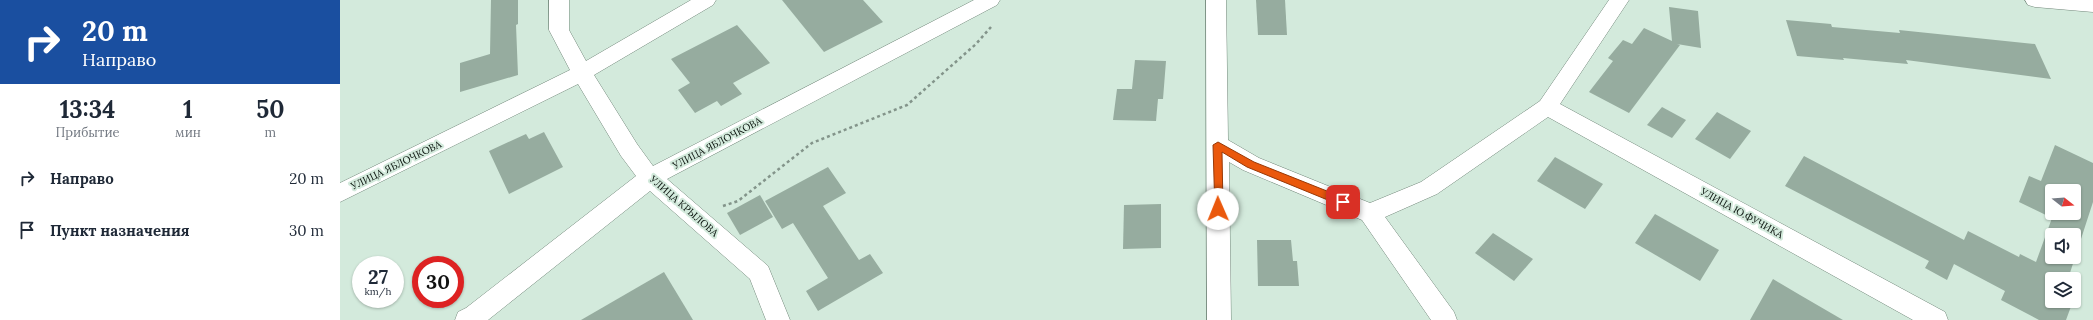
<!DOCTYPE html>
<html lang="ru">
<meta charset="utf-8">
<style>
body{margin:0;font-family:Lora,serif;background:#f2f2f3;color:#1f2937;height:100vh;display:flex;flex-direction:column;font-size:15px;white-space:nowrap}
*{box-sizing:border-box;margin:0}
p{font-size:13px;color:#747a83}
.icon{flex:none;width:22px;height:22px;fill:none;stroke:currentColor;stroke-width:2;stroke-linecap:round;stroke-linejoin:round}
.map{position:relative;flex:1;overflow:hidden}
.panel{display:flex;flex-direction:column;background:#fff;width:340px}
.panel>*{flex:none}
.hud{background:#1a4fa0;color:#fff;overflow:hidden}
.needle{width:26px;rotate:107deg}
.fabs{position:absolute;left:1705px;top:184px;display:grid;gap:8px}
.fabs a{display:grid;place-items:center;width:36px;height:36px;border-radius:4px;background:#fff;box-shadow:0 1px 3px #0004;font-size:20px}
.speed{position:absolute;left:12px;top:256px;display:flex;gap:8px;font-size:20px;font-weight:700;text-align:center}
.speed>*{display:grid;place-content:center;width:52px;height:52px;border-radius:50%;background:#fff;box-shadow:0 1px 3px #0004;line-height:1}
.speed small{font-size:10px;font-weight:400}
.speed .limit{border:6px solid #d22;background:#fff;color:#111}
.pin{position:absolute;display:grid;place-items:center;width:34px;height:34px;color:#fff;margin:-17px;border-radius:8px;box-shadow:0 2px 6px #0006}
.me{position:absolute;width:44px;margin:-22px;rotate:359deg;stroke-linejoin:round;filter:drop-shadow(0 0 3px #0008)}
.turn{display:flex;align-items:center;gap:14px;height:84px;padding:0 16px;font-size:18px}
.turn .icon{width:52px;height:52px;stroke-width:2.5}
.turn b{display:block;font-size:28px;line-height:34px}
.eta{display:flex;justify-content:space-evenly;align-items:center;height:68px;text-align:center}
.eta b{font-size:24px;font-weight:700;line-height:28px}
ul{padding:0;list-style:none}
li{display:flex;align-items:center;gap:12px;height:52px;padding:0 16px}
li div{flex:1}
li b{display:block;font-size:15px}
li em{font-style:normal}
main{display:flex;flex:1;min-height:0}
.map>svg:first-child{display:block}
</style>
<main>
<section class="panel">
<div class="hud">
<div class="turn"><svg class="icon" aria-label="right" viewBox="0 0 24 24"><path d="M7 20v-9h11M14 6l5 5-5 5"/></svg><div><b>20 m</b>Направо</div></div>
</div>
<div class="eta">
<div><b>13:34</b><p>Прибытие</p></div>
<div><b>1</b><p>мин</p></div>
<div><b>50</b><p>m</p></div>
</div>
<ul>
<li><svg class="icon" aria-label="right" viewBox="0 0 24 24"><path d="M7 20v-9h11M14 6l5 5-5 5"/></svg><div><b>Направо</b></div><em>20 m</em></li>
<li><svg class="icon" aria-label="arrive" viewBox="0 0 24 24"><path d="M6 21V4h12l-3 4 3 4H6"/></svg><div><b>Пункт назначения</b></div><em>30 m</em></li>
</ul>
</section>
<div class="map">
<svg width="1753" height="320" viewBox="0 0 1753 320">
<rect width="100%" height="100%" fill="#d3eadc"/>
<!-- building -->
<g fill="#96ac9f" fill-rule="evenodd">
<path d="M151 0H178V24L176 25 178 75 120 92V63L150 54Z"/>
<path d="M442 0H523L543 22 484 52Z"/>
<path d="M916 0H945L947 35H918Z"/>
<path d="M1329 7 1358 11 1361 48 1337 44 1340 45 1289 113 1249 92 1273 61 1268 58 1283 40 1292 44 1304 28 1332 41Z"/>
<path d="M1446 20 1491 24 1492 27 1560 33 1559 30 1695 44 1711 79 1566 60 1568 64 1503 58 1504 60 1457 56Z"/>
<path d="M397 25 430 63 393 83 402 94 381 106 377 101 355 113 338 90 350 83 331 59Z"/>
<path d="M795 60 826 61 823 99H818L816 121 773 120 777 89H792Z"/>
<path d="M1322 107 1346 120 1332 138 1307 125Z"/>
<path d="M1377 112 1411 131 1390 159 1355 139Z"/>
<path d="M204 132 223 167 169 194 149 151 186 134 189 139Z"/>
<path d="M1715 145 1753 163V202L1728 279H1712V301H1733L1726 320H1699L1661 300 1665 291 1614 264 1607 280 1585 268 1589 261 1445 186 1464 156 1624 240 1628 231 1679 257 1680 254 1696 262 1712 218 1679 202 1689 176 1701 181ZM1712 191H1734V213H1712ZM1712 235H1734V257H1712Z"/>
<path d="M1215 157 1263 184 1245 209 1197 181Z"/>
<path d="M488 167 506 193 483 206 519 260 530 254 543 273 478 311 466 291 488 278 453 223 442 229 425 201Z"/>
<path d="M420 195 433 217 400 235 387 213Z"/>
<path d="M821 204V248L783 249 784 205Z"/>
<path d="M1315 214 1379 250 1360 281 1295 243Z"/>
<path d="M1153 233 1193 259 1174 281 1135 253Z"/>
<path d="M917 240H951L953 261H957L959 286H918Z"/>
<path d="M324 272 353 320H241Z"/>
<path d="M1433 279 1460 295 1503 320H1410Z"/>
</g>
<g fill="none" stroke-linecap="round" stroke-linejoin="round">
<!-- minor casing -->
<g stroke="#73887b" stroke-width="1">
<g id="minor">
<path d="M209 0H229V30L246 61 351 0H376L373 5 254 75 297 144 313 166 634 0H660L657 5 327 179 428 266 450 320H426L410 279 310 191 148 320H115L118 312 126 308 296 176 281 156 238 84 0 202V183L230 70 209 30Z"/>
<path d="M866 0H886L888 140 919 158 1030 203 1081 182 1200 101 1269 0H1289L1220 104 1605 312 1608 320H1573L1208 117 1097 194 1045 217 1114 312 1117 320H1091L1022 220 903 170 889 162 891 320H867Z"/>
<path d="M1685 0H1753V12L1695 7 1688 5Z"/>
</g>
</g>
<!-- path -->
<path stroke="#83948a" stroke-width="2.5" stroke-dasharray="3 3" stroke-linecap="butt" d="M383 206 398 201 472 143 567 105 636 44 651 27"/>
<!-- minor -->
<use href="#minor" fill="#fff" fill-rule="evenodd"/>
</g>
<!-- route -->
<path fill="#ea580c" stroke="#983908" d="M878 142 914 162 1007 199 1008 202 1003 206 1000 205 907 167 882 152 883 209 878 213 875 212 873 145Z"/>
<g text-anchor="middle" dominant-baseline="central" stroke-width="4" stroke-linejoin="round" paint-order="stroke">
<!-- street labels -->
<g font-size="10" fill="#070f0a" stroke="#d3eadc">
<text transform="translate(377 143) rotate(-28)">УЛИЦА ЯБЛОЧКОВА</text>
<text transform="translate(56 165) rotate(-26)">УЛИЦА ЯБЛОЧКОВА</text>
<text transform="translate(344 206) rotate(41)">УЛИЦА КРЫЛОВА</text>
<text transform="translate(1402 213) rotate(29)">УЛИЦА Ю.ФУЧИКА</text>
</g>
</g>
</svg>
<div class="fabs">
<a><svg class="needle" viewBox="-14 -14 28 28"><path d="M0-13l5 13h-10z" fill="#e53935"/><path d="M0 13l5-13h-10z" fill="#747a83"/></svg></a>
<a><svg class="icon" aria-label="sound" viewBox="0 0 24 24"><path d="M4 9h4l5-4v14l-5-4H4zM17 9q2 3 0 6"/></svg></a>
<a><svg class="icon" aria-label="layers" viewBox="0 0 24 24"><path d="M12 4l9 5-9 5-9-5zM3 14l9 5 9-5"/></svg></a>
</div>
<div class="speed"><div>27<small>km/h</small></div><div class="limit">30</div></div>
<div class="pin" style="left:1003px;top:202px;background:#d93025"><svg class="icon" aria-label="arrive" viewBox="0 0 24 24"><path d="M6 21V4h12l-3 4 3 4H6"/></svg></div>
<svg class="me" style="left:878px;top:209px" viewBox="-20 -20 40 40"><circle r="19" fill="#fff"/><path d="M0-13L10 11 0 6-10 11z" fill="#ea580c"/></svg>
</div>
</main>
